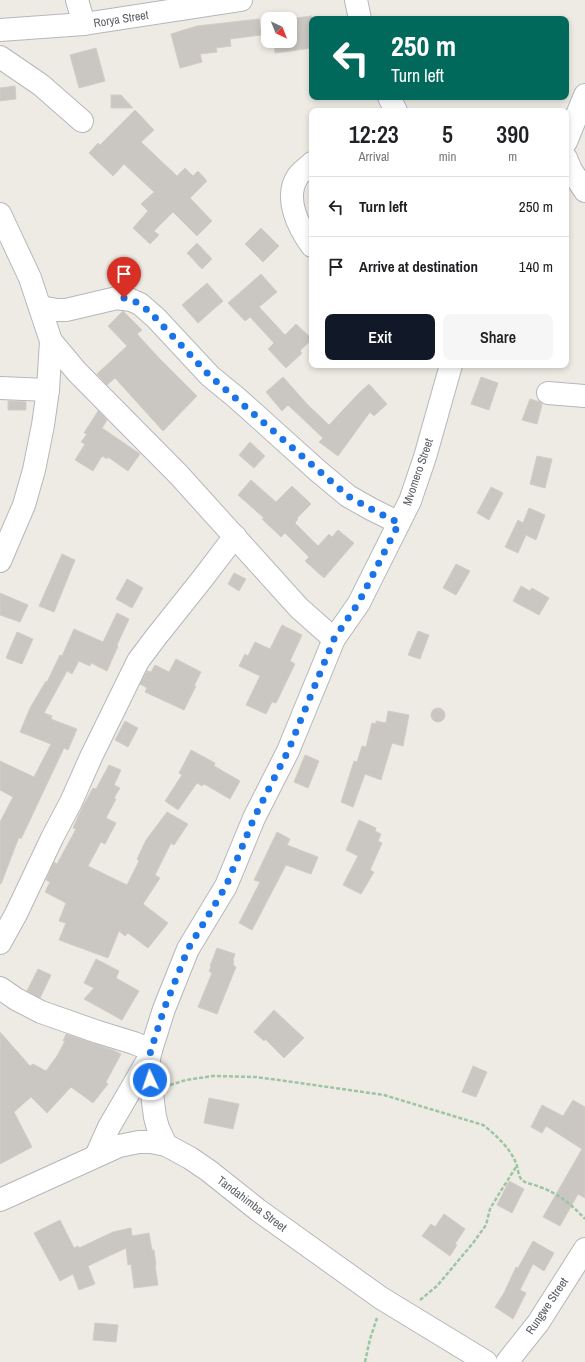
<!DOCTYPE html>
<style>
body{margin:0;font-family:"Archivo Narrow",sans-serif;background:#f6f6f6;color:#202124;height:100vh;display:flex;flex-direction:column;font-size:15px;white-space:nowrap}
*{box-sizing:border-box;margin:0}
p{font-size:13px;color:#757577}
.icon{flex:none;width:22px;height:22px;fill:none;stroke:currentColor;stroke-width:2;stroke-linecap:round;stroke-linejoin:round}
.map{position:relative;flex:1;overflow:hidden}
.panel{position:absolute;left:309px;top:108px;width:260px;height:260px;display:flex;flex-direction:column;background:#fff;border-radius:8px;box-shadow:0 2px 6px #0003}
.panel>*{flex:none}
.guide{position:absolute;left:309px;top:16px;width:260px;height:84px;border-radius:8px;box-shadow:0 2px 6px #0003;background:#00695c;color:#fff;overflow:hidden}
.needle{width:26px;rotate:137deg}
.tools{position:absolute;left:261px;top:12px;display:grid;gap:8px}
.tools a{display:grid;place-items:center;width:36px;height:36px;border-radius:8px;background:#fff;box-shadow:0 2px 6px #0003;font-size:20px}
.pin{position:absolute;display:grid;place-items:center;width:34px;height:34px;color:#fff;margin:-41px -17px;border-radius:50% 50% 50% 0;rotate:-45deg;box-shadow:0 0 4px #0007}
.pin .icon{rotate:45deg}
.me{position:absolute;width:44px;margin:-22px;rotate:357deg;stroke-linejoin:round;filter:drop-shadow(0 0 3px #0008)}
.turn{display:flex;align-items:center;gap:14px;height:84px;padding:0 16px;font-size:18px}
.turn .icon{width:52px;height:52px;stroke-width:2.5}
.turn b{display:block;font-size:28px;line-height:34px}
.eta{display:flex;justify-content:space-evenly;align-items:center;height:68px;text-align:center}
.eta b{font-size:24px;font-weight:600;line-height:28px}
.action{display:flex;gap:8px;margin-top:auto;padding:8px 16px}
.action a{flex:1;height:46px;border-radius:8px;background:#111827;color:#fff;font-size:16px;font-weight:600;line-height:46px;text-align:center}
.action a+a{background:#f6f6f6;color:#202124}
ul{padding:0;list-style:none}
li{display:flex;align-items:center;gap:12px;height:60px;padding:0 16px;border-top:1px solid #e0e0e0}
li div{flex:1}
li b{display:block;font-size:15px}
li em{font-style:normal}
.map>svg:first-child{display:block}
</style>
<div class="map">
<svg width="585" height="1362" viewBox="0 0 585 1362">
<rect width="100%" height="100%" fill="#eeebe4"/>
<!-- building -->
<g fill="#cac6c2" stroke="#d3cdc3">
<path d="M312 16V48L275 53 274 41H290V19H288Z"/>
<path d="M259 19 261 35 230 39 231 46 216 48 217 52 200 54 202 62 180 68 171 34 197 26Z"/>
<path d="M96 48 105 81 79 88 70 55Z"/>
<path d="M15 86 16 99 0 101V88Z"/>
<path d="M111 95H121L133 108H111Z"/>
<path d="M135 110 154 130 141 142 177 176 185 168 193 176 198 171 207 181 190 198 212 221 197 236 173 212 154 231 159 235 150 244 133 228 148 211 141 204 154 192 124 164 113 176 89 153 98 143 100 145Z"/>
<path d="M261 228 279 246 263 262 245 244Z"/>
<path d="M197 243 212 259 202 269 187 253Z"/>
<path d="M261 274 277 292 259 307 285 335 296 324 312 339 300 351 302 353 286 368 268 349 274 343 250 317 245 321 228 303Z"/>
<path d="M207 283 223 301 198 323 182 305Z"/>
<path d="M123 311 142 330 137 334 159 358 197 396 163 431 115 378 107 385 97 374 127 346 108 326Z"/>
<path d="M283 377 308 405 329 425 359 393 369 384 387 404 374 416 370 412 338 456 319 442 323 438 288 405 282 411 266 392Z"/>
<path d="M481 377 498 383 489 410 471 404Z"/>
<path d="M530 399 540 402 542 405 537 424 522 420Z"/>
<path d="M8 401 26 402V410H8Z"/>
<path d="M98 411 107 420 102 428 140 454 128 471 108 457 107 459 102 456 93 471 75 460 85 444 81 442 87 434 84 433Z"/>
<path d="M250 442 265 456 254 468 239 455Z"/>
<path d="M537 456 552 459 545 488 530 484Z"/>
<path d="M251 480 276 502 292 486 311 504 297 518 298 519 295 523 318 546 329 534 332 537 338 530 354 543 324 578 305 561 309 557 285 533 281 537 262 519 264 518 238 495Z"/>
<path d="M491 487 503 493 489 520 477 513Z"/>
<path d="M529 508 545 515 536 540 526 535 518 553 505 547 518 520 523 523Z"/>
<path d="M62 554 75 560 54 612 39 606Z"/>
<path d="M456 564 470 571 456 595 443 588Z"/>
<path d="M234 573 246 579 239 591 228 584Z"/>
<path d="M127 579 143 588 132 608 116 599Z"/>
<path d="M521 586 530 591 532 588 549 598 539 615 513 601Z"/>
<path d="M0 593 28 605 20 622 0 615Z"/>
<path d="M117 613 129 619 117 645 118 646 107 671 91 663 90 666 79 661 72 674 67 671 44 713 52 716 51 719 77 729 68 750 64 748 21 839 19 837 1 884H0V822L13 797 0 790V761L34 777 51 744 20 732 30 708 46 681 47 682 60 655 62 656 74 629 103 642Z"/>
<path d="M282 625 302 635 290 661 295 664 276 703 272 702 266 714 246 705 260 676 239 666 245 654 248 656 255 642 270 649Z"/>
<path d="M418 631 429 635 420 659 408 655Z"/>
<path d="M17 632 33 639 22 664 6 658Z"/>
<path d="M176 659 201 672 194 686H196L184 710 145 692 147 688 140 684 147 671 151 672 155 665 169 672Z"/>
<circle cx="438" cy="715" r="7"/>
<path d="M388 711 409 715 403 746 392 743 381 780 365 774 353 807 341 802 354 761 357 762 362 746 366 747 372 723 376 724V721L386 723Z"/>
<path d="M125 721 138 728 128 747 115 740Z"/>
<path d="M191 750 215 763 214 766 240 781 230 799 204 784 202 786 197 783 178 810 165 801 182 775 179 773Z"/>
<path d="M305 755 319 761 308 788 294 782Z"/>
<path d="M109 765 121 770 114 785 120 788 114 798 116 799 106 818 116 823 105 844 101 842 88 866 127 885 139 861 137 859 146 840 167 812 188 824 174 845 171 843 155 875 160 878 143 904 168 923 148 948 128 933 125 936 119 931 108 958 59 940 66 923 59 921 66 903 45 892 50 882 46 880 54 862 57 864 76 829 73 828 83 806 93 788 96 789Z"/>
<path d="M359 820 376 828 375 831 381 834 378 841 382 843 370 870 374 872 361 894 343 885 358 856 346 850Z"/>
<path d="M277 832 290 839 287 845 318 857 311 874 286 865 252 930 239 923 260 882 254 880Z"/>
<path d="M217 948 235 954 233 960 234 961 233 965 236 967 217 1014 198 1007 212 973 209 971 211 967 210 966Z"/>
<path d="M96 959 119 971 116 978 139 991 122 1020 84 999 94 988 84 983Z"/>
<path d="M38 969 51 975 40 998 27 991Z"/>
<path d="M274 1010 304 1038 284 1058 265 1039 264 1041 254 1032Z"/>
<path d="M0 1032 30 1066 33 1064 46 1071 57 1056 65 1041H63L66 1034 113 1050 121 1054 106 1082 108 1084 93 1103 71 1087 47 1113 31 1097 14 1112 32 1147 0 1164Z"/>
<path d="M473 1066 487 1072 476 1097 462 1092Z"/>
<path d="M209 1098 239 1104 233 1129 204 1123Z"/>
<path d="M573 1100 585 1107V1198L578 1194 560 1226 543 1217 582 1149 546 1126 542 1133 531 1127 542 1105 563 1116Z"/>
<path d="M509 1181 524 1189 512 1213 497 1205Z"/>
<path d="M444 1214 465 1229 455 1244 457 1245 450 1256 422 1236 431 1224 435 1227Z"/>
<path d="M60 1220 74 1248 78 1246 79 1248 113 1232 131 1228 132 1236 149 1233 152 1250H154L156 1265H155L158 1285 134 1288 131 1264 128 1265 126 1248 88 1266 95 1284 79 1290 73 1274 60 1281 34 1233Z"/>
<path d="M533 1241 554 1253 544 1271 533 1264 520 1290 526 1293 513 1319 495 1307 504 1293 516 1267 518 1268Z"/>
<path d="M95 1323 118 1325 116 1342 93 1340Z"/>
</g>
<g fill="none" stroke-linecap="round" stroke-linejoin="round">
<!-- minor casing -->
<g stroke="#b5b7bb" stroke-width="24">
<g id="minor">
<path d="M77 0 84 24"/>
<path d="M356 0 360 19"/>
<path d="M0 30 84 24 241 0"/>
<path d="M0 57 41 85 82 121"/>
<path d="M389 97 396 111"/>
<path d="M566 142 585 95"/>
<path d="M566 158 571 170 585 191"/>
<path d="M312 163C308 167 302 171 298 176 283 198 299 228 312 246"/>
<path d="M0 214 30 278 51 341 48 390 43 425 34 470 24 505 0 561"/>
<path d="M40 307 57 310H66L117 298 131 300 140 304 156 318 210 376 238 399 318 471 348 496 371 509 399 523"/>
<path d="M51 341 77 372 179 475 299 608 334 639"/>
<path d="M0 388 48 390"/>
<path d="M548 393 585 396"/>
<path d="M0 943 16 914 53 836 71 802 91 757 138 661 156 637 203 578 235 536"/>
<path d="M0 988 16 999 41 1012 98 1032 134 1043 151 1050"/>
<path d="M166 1145 158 1128 155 1117 149 1071V1058L151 1050 164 1009 188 949 226 886 254 818 288 751 334 639 359 603 410 501 425 457 451 365"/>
<path d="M96 1156 109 1127 149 1058"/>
<path d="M0 1200 119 1146 139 1142H151L166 1145 190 1158 209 1171 258 1210 381 1298 486 1362"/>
<path d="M507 1362 538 1323 585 1249"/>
</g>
</g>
<!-- path -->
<g stroke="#9bc6a4" stroke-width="2.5" stroke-dasharray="4 2" stroke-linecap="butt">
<path d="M170 1085 186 1080 213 1076 256 1077 293 1082 384 1095 483 1125C496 1135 510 1148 516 1163 518 1168 518 1176 522 1180 526 1184 534 1184 540 1187 559 1194 571 1204 585 1219"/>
<path d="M420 1300 437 1286 473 1243 486 1225 490 1209 497 1197 516 1167"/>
<path d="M365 1362 370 1339 377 1318"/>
</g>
<!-- minor -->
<use href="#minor" stroke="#fff" stroke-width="22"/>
</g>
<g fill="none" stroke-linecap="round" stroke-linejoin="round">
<!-- route -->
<path stroke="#1a73e8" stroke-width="7" stroke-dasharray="0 12.6" d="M124 298 136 302 149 311 210 376 348 496 371 509 399 523 359 602 334 639 288 751 254 818 226 886 188 949 164 1009 151 1050 149 1058 150 1080"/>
</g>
<g text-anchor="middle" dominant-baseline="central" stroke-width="4" stroke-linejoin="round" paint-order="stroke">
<!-- street labels -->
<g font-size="12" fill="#5c6065" stroke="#fff">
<text transform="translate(121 19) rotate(-9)">Rorya Street</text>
<text transform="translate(418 472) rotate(-71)">Mvomero Street</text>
<text transform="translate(252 1204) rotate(37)">Tandahimba Street</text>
<text transform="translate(547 1306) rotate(-56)">Rungwe Street</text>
</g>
</g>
</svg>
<div class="tools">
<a><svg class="needle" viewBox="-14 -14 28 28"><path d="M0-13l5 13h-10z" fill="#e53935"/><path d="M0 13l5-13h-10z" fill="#757577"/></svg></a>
</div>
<div class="pin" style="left:124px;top:298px;background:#d93025"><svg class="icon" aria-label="arrive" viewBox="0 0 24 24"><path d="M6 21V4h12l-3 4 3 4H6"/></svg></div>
<svg class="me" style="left:150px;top:1080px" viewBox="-20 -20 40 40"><circle r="17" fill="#1a73e8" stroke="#fff" stroke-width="3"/><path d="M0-11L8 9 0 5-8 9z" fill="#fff"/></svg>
<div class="guide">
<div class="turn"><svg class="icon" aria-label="left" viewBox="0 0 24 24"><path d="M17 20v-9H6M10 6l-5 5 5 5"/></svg><div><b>250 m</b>Turn left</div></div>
</div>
<section class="panel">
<div class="eta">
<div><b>12:23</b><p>Arrival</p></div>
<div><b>5</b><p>min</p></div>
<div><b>390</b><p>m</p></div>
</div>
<ul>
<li><svg class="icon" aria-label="left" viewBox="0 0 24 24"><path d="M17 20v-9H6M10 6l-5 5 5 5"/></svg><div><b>Turn left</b></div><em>250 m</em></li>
<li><svg class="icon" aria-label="arrive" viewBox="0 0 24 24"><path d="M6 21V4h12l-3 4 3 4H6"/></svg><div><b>Arrive at destination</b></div><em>140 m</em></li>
</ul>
<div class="action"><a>Exit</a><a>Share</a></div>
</section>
</div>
